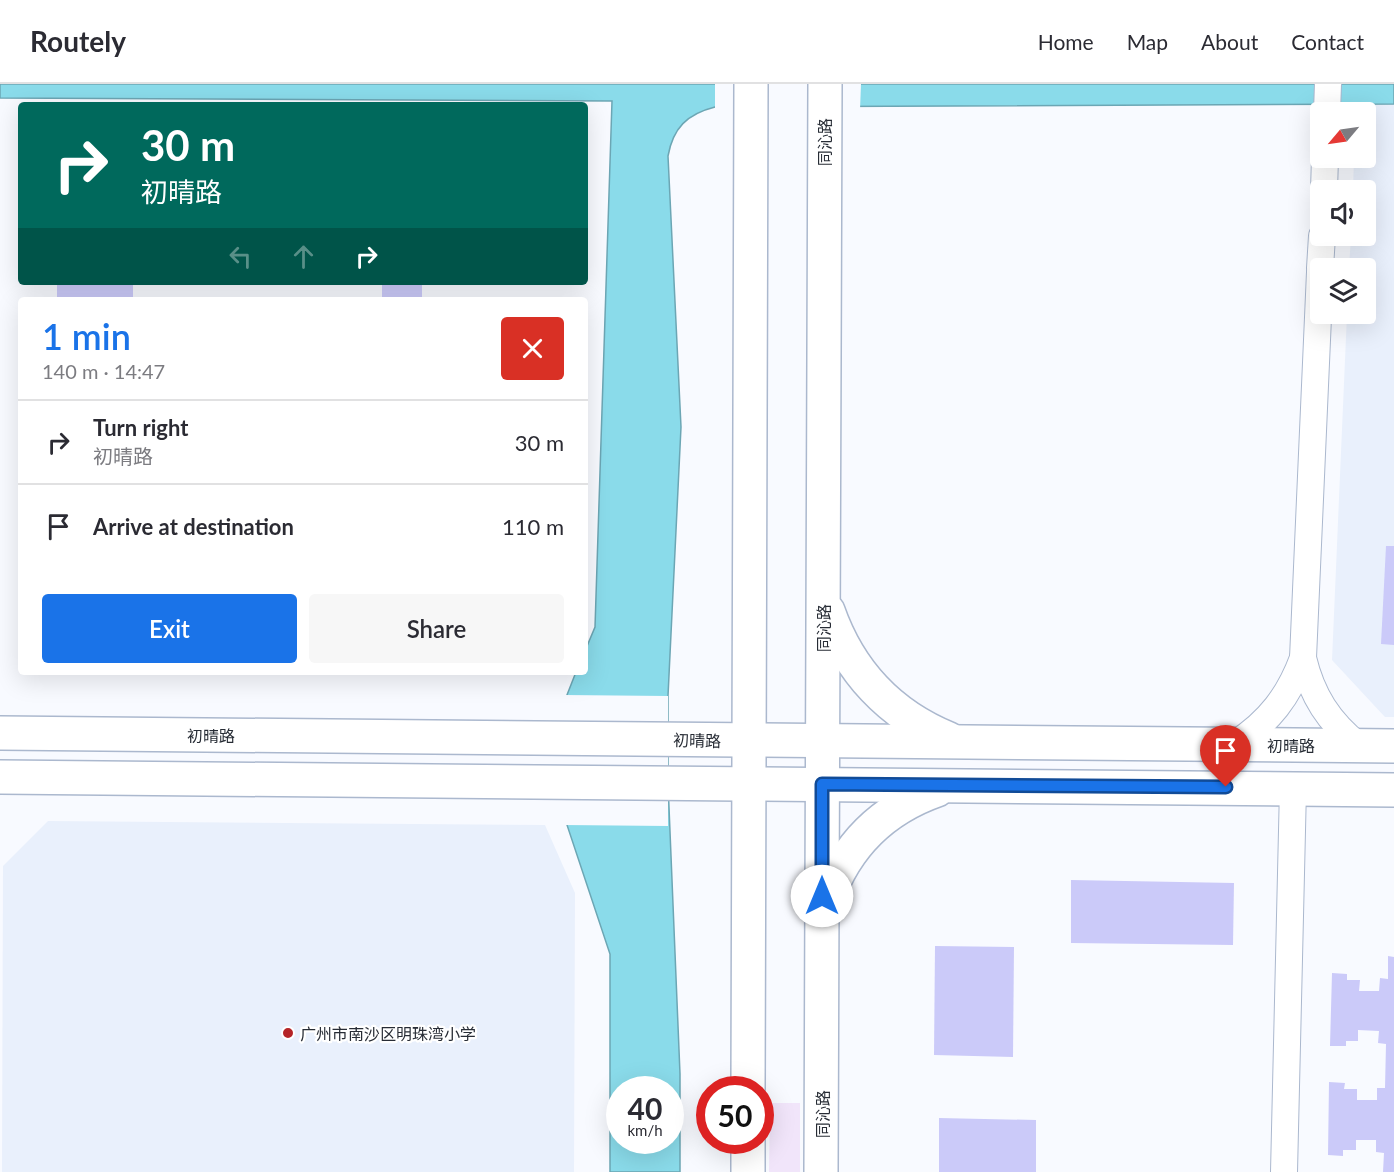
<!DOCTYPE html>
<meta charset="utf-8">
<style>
body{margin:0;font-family:Lato,"Noto Sans SC",sans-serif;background:#f7f7f7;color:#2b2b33;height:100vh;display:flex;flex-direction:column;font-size:22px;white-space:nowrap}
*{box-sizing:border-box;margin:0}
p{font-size:20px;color:#7c7c81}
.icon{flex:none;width:33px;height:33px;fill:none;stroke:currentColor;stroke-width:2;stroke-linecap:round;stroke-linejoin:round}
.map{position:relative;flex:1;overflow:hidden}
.drawer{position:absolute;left:18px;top:213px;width:570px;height:378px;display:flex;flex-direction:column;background:#fff;border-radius:6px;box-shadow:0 6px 24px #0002}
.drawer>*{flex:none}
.top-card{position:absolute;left:18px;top:18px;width:570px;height:183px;border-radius:6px;box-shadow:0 6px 24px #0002;background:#00695c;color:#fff;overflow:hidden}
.needle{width:39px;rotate:241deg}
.fabs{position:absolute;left:1310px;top:18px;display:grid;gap:12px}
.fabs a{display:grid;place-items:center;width:66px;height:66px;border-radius:6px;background:#fff;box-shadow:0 6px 24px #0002;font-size:30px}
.speed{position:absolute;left:606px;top:992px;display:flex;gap:12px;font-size:30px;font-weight:700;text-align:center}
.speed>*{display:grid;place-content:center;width:78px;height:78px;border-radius:50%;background:#fff;box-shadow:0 6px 24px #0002;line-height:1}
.speed small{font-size:15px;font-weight:400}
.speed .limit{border:9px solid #d22;background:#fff;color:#111}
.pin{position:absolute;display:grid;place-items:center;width:51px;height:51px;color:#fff;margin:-62px -26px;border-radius:50% 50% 50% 0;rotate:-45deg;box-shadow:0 0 6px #0007}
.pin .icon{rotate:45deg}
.me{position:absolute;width:66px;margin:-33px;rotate:0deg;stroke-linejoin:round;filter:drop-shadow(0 0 4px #0008)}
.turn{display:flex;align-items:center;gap:21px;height:126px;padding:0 24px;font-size:27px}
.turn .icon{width:78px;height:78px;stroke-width:2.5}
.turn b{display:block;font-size:42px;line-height:51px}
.lanes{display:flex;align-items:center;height:57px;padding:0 24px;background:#0003;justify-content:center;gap:30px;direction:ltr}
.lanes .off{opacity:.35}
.round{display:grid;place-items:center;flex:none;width:63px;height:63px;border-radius:6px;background:#f7f7f7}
.overview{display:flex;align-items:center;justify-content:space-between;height:102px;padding:0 24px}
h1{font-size:36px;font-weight:600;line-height:45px;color:#1a73e8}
.cta{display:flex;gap:12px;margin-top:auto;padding:12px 24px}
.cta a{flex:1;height:69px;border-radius:6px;background:#1a73e8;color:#fff;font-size:24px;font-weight:600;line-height:69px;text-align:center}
.cta a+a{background:#f7f7f7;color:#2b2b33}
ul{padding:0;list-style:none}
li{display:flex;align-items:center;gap:18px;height:84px;padding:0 24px;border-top:2px solid #e1e1e2}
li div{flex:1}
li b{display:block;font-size:22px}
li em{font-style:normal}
header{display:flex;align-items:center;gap:36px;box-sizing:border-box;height:84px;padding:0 30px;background:#fff;border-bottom:2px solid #e1e1e2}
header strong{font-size:28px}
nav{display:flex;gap:33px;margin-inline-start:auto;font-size:21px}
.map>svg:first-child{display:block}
</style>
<header>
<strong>Routely</strong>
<nav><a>Home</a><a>Map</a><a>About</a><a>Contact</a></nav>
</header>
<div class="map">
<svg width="1394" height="1088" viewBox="0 0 1394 1088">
<rect width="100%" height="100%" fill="#f8faff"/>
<!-- built -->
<g fill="#e9f0fc">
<path d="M1394 20V633H1385L1332 576 1347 230H1365V184H1349L1351 152H1365V106H1353L1354 74H1365V28H1356V22Z"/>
<path d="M48 737 545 741 575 809 574 1088H2L3 782Z"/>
</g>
<!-- green -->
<path fill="#f1e5fa" d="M770 1019H800V1088H769Z"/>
<!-- water -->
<path fill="#8adbea" stroke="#6ca6b4" stroke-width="1.5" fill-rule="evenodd" d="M0 0H1394V20L715 23C687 30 673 44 668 72L681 343 668 612V699L680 990V1088H610V870L567 741V611L576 588H585V567L595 543 612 17 0 14ZM620 1005H670V1056H620Z"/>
<!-- pier -->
<g fill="#f8faff">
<path d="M715 0H861L860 26H715Z"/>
<path d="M564 611 668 612V742L564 741Z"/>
</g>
<!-- building -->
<g fill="#cbcaf9">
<path d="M57 198H133V216H72V213H57Z"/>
<rect x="382" y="198" width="40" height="18"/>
<path d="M1386 462H1394V561L1381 560Z"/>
<path d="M1071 796 1234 799 1233 861 1071 859Z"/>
<path d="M935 862 1014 863 1013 973 934 971Z"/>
<path d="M1388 872 1394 873V1088H1383L1384 1069 1376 1068V1056H1356V1066H1343V1072L1328 1071 1329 998 1345 999 1344 1005H1357V1016H1377V1004H1385L1386 960 1378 959 1379 947 1358 946V957H1346V962H1330L1332 889 1347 890V896H1360L1359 907H1379L1380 894 1388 895Z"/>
<path d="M939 1034 1036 1036V1088H939Z"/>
</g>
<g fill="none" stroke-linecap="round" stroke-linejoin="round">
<!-- minor casing -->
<g stroke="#abb8ce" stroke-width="28">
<g id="minor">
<path d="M1327 28 1328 0"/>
<path d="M1324 106 1325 74"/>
<path d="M1320 184 1322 152"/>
<path d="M1320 188 1303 574C1312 612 1329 638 1359 662"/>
<path d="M1235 660C1269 638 1289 612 1303 574"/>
<path d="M1284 1088 1293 704"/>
</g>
</g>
<!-- major casing -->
<g stroke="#abb8ce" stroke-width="36">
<g id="major">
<path d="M828 527C849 587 890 631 949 655"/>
<path d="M0 649 1394 662"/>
<path d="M0 693 1394 706"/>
<path d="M827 815C846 761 883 725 937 706"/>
<path d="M748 1005 751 0"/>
<path d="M748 1088V1056"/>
<path d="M821 1088 825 0"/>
</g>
</g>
<!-- minor -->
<use href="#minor" stroke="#fff" stroke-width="26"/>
<!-- major -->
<use href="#major" stroke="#fff" stroke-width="33"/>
</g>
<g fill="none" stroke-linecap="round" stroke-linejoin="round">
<!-- route casing -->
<g stroke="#114b97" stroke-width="15">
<path id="route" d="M822 812V700L1226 703"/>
</g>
<!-- route -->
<use href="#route" stroke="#1a73e8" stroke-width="10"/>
</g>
<!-- markers -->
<circle fill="#b52427" stroke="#fff" stroke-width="2" cx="288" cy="949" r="6"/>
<g text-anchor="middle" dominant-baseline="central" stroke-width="4.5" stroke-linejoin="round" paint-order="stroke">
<!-- street labels -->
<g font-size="16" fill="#272c35" stroke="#fff">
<text transform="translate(824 58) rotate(-90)">同沁路</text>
<text transform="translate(823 544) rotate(-90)">同沁路</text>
<text x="211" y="651">初晴路</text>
<text transform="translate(697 656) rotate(1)">初晴路</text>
<text x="1291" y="661">初晴路</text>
<text transform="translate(822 1030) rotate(-90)">同沁路</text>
</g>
<!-- poi labels -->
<g font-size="16" fill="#272c35" stroke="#fff" text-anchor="start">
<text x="300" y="949">广州市南沙区明珠湾小学</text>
</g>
</g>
</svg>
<div class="fabs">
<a><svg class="needle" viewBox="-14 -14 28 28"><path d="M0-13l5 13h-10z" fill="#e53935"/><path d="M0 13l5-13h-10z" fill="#7c7c81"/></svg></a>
<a><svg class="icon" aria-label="sound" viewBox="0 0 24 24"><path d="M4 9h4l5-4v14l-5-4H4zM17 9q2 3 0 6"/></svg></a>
<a><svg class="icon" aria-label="layers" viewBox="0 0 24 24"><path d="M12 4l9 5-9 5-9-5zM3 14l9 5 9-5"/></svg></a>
</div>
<div class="speed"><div>40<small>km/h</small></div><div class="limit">50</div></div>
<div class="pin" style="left:1226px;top:703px;background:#d93025"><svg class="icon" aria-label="arrive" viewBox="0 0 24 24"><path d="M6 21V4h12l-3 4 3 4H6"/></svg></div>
<svg class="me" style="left:822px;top:812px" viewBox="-20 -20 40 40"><circle r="19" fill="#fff"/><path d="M0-13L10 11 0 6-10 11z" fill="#1a73e8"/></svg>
<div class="top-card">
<div class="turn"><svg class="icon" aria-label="right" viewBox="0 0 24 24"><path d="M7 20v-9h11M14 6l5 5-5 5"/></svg><div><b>30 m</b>初晴路</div></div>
<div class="lanes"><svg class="icon off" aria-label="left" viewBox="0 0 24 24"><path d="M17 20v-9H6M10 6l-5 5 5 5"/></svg><svg class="icon off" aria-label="ahead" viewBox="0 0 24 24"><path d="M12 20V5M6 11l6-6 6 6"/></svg><svg class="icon" aria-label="right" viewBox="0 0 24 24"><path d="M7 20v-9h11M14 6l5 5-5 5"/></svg></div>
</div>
<section class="drawer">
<div class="overview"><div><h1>1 min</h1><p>140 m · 14:47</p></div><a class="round" style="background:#d93025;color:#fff"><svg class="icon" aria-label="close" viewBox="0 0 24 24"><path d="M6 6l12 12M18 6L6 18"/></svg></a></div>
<ul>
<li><svg class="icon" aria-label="right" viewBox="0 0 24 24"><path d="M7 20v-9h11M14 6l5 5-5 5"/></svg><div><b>Turn right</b><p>初晴路</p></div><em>30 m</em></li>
<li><svg class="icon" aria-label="arrive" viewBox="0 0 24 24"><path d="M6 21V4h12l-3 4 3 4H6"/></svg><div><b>Arrive at destination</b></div><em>110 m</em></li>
</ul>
<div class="cta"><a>Exit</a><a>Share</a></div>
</section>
</div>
